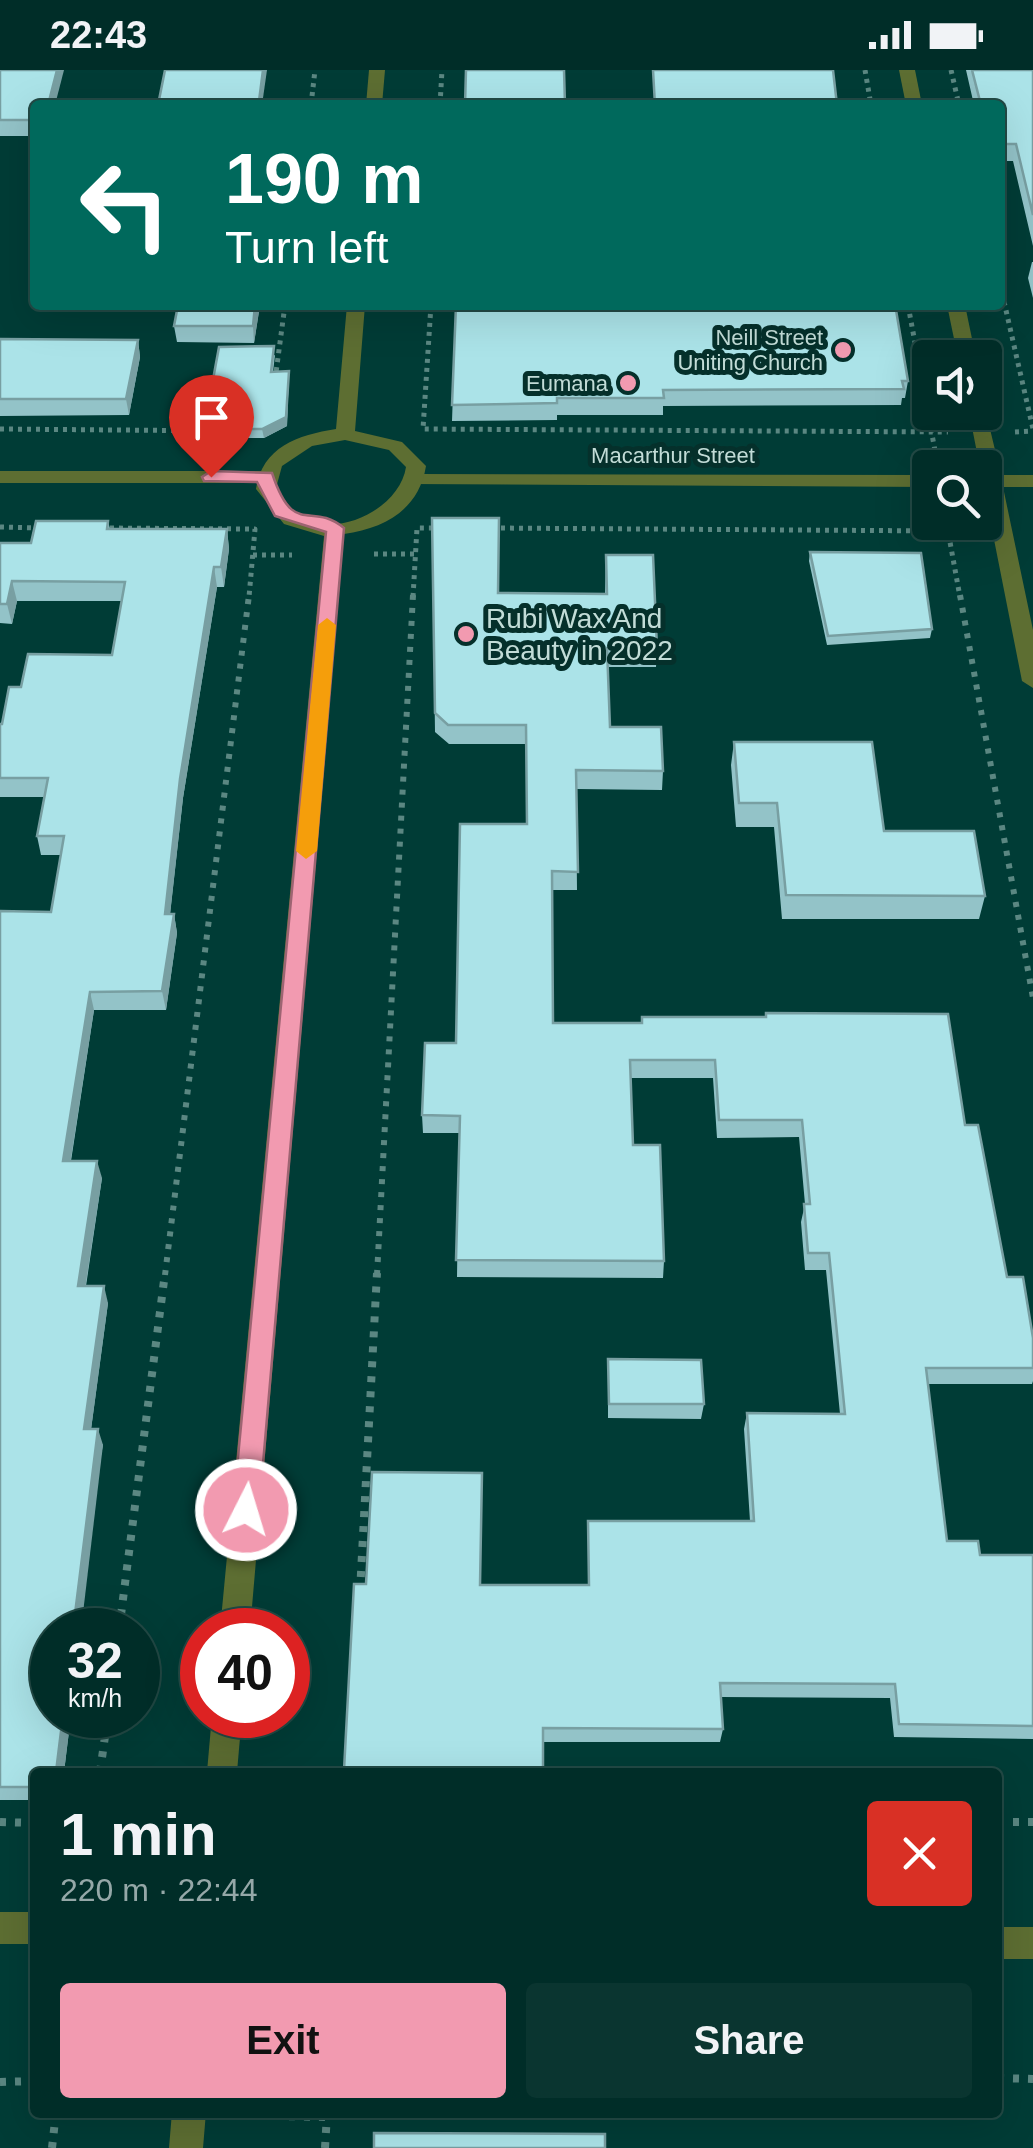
<!DOCTYPE html>
<meta charset="utf-8">
<style>
body{margin:0;font-family:Helvetica,sans-serif;background:#0a3530;color:#f1f3f6;height:100vh;display:flex;flex-direction:column;font-size:38px;white-space:nowrap}
*{box-sizing:border-box;margin:0}
p{font-size:32px;color:#95a8a8}
.icon{flex:none;width:55px;height:55px;fill:none;stroke:currentColor;stroke-width:2;stroke-linecap:round;stroke-linejoin:round}
.map{position:relative;flex:1;overflow:hidden}
.sheet{position:absolute;left:30px;top:1698px;width:972px;height:350px;display:flex;flex-direction:column;background:#002d28;border-radius:10px;box-shadow:0 10px 40px #0002,0 0 0 2px #224945}
.sheet>*{flex:none}
.banner{position:absolute;left:30px;top:30px;width:975px;height:210px;border-radius:10px;box-shadow:0 10px 40px #0002,0 0 0 2px #224945;background:#00695c;color:#fff;overflow:hidden}
.controls{position:absolute;left:912px;top:270px;display:grid;gap:20px}
.controls a{display:grid;place-items:center;width:90px;height:90px;border-radius:10px;background:#002d28;box-shadow:0 10px 40px #0002,0 0 0 2px #224945;font-size:50px}
.speed{position:absolute;left:30px;top:1538px;display:flex;gap:20px;font-size:50px;font-weight:700;text-align:center}
.speed>*{display:grid;place-content:center;width:130px;height:130px;border-radius:50%;background:#002d28;box-shadow:0 10px 40px #0002,0 0 0 2px #224945;line-height:1}
.speed small{font-size:25px;font-weight:400}
.speed .limit{border:15px solid #d22;background:#fff;color:#111}
.pin{position:absolute;display:grid;place-items:center;width:85px;height:85px;color:#fff;margin:-102px -42px;border-radius:50% 50% 50% 0;rotate:-45deg;box-shadow:0 0 10px #0007}
.pin .icon{rotate:45deg}
.me{position:absolute;width:110px;margin:-55px;rotate:5deg;stroke-linejoin:round;filter:drop-shadow(0 0 8px #0008)}
.turn{display:flex;align-items:center;gap:35px;height:210px;padding:0 30px;font-size:45px}
.turn .icon{width:130px;height:130px;stroke-width:2.5}
.turn b{display:block;font-size:70px;line-height:85px}
.round{display:grid;place-items:center;flex:none;width:105px;height:105px;border-radius:10px;background:#0a3530}
.head{display:flex;align-items:center;justify-content:space-between;height:170px;padding:0 30px}
h1{font-size:60px;font-weight:600;line-height:75px}
.button{display:flex;gap:20px;margin-top:auto;padding:20px 30px}
.button a{flex:1;height:115px;border-radius:10px;background:#f29ab0;color:#111;font-size:40px;font-weight:600;line-height:115px;text-align:center}
.button a+a{background:#0a3530;color:#f1f3f6}
.status{display:flex;justify-content:space-between;align-items:center;height:70px;padding:0 50px;background:#002d28;direction:ltr}
.status svg{height:28px;fill:currentColor}
.map>svg:first-child{display:block}
</style>
<div class="status"><b>22:43</b><svg viewBox="0 0 49 12"><path d="M0 12V9h3v3zM5 12V6h3v6zM10 12V3h3v9zM15 12V0h3v12zM26 1h20v11H26zM47 4h2v5h-2z"/></svg></div>
<div class="map">
<svg width="1033" height="2078" viewBox="0 0 1033 2078">
<rect width="100%" height="100%" fill="#003c36"/>
<g fill="none" stroke-linecap="round" stroke-linejoin="round">
<!-- path-far2 -->
<g stroke="#5b8782" stroke-width="5" stroke-dasharray="4 5" stroke-linecap="butt">
<path d="M865 0 871 35"/>
<path d="M951 0 959 35"/>
<path d="M311 35 315 0"/>
<path d="M440 35 442 0"/>
<path d="M1000 214 1033 359"/>
<path d="M431 235 423 359 948 362"/>
<path d="M908 235 936 386"/>
<path d="M275 310 285 235"/>
<path d="M0 359 234 361"/>
<path d="M1015 362 1033 361"/>
<path d="M946 452 948 461H968"/>
<path d="M0 457 39 458"/>
<path d="M101 458 255 459 249 527"/>
<path d="M492 458 948 461 960 527"/>
<path d="M374 484H415"/>
<path d="M253 485H292"/>
<path d="M413 527 417 458H439"/>
</g>
<!-- path-far1 -->
<g stroke="#5b8782" stroke-width="6" stroke-dasharray="5 8" stroke-linecap="butt">
<path d="M960 525 1033 928"/>
<path d="M165 1205 249 525"/>
<path d="M377 1205 413 525"/>
</g>
<!-- path -->
<g stroke="#5b8782" stroke-width="8" stroke-dasharray="6 9" stroke-linecap="butt">
<path d="M360 1522 377 1203"/>
<path d="M119 1560 165 1203"/>
<path d="M100 1702 108 1645"/>
<path d="M0 1752 35 1753"/>
<path d="M998 1752H1033"/>
<path d="M998 2008 1033 2009"/>
<path d="M0 2012 35 2011"/>
<path d="M113 2042 152 2043"/>
<path d="M229 2045 327 2047"/>
<path d="M52 2078 56 2042"/>
<path d="M325 2078 327 2044"/>
</g>
<!-- minor -->
<g fill="#5d6e32" fill-rule="evenodd">
<path d="M899 0H915L922 35H906Z"/>
<path d="M947 235H965L976 288H958Z"/>
<path d="M985 338 1001 405H1033V417H1003L1033 560V618L1022 611 985 424V398H980L969 342H985Z"/>
<path d="M0 401H266L276 407 266 413H0Z"/>
<path d="M416 404 930 405V417L409 414 406 410Z"/>
<rect x="0" y="1842" width="35" height="32"/>
<rect x="998" y="1857" width="35" height="32"/>
</g>
<!-- tertiary -->
<g fill="#5d6e32" fill-rule="evenodd">
<path d="M369 0H385L382 35H366Z"/>
<path d="M347 235H365L355 361 402 372 426 396C419 439 386 458 344 464L250 1560H220L324 466 284 454 256 419C262 377 298 365 336 359ZM345 370 389 380 406 397C400 439 334 472 297 444 289 437 282 426 276 418L282 396 312 376Z"/>
<path d="M212 1645H242L237 1702H207Z"/>
<path d="M172 2042H206L203 2078H169Z"/>
</g>
</g>
<!-- wall -->
<g fill="#93c3c8">
<path d="M0 0 35 35V66H0Z"/>
<path d="M966 0H1033V176L1013 91H1000V35H974Z"/>
<path d="M1032 192H1033V228L1028 208Z"/>
<path d="M178 235H260L254 273 177 272 174 256Z"/>
<path d="M456 235 908 311 905 328H902L901 335 663 336V345H557V350L452 351Z"/>
<path d="M0 269 138 270 140 287 129 345 0 346Z"/>
<path d="M275 285 273 302 289 301 287 356 264 368H230L229 359 233 325 213 324 212 315Z"/>
<path d="M432 448 498 523 605 524 606 485 657 578 656 597H608L610 657 663 701 662 720 576 719 577 820H552L553 953H641L765 947 766 943 965 1055 1007 1207 1033 1268V1311L1032 1314H928L947 1471 980 1485H1033V1669L894 1667 890 1628 721 1627 723 1659 720 1672H543V1702H344V1700L481 1515H588V1451H750L744 1359 747 1343 840 1344 826 1200H805L801 1152 805 1134 799 1067 717 1068 713 1008H631L633 1075 664 1191 663 1208 457 1207 459 1063H423L422 1045 456 973 526 754V674H449L435 662Z"/>
<path d="M108 451 110 459H227L229 479 224 517H217L183 728 170 844H174L177 863 166 940H94L71 1091 102 1108 86 1216 108 1233 91 1359 103 1375 52 1645H71L64 1702H35V1730H0V841L51 842 61 785H41L37 766 44 727H0V654H2L21 617 112 585 122 531H17L12 554 0 553V473H31Z"/>
<path d="M810 482 932 559 930 568 827 575 809 491Z"/>
<path d="M734 672 884 761 985 826 979 849H782L774 757H736L731 695Z"/>
<path d="M608 1289 704 1334 701 1349 608 1348Z"/>
</g>
<!-- shaded-wall -->
<g fill="#789fa2">
<path d="M57 0H64L55 35H48Z"/>
<path d="M263 0H267L262 35 259 31Z"/>
<path d="M255 235H260L254 273 253 256Z"/>
<path d="M138 270 140 287 129 345 126 329Z"/>
<path d="M289 301 287 356 264 368 262 359Z"/>
<path d="M227 459 229 479 224 517 221 497Z"/>
<path d="M214 497 217 517 183 728 168 863 165 844 180 709Z"/>
<path d="M12 511 17 531 12 554 7 534Z"/>
<path d="M174 844 177 863 166 940 162 921Z"/>
<path d="M90 922 94 940 68 1108 63 1091Z"/>
<path d="M97 1091 102 1108 83 1232 78 1216Z"/>
<path d="M104 1216 108 1233 89 1375 84 1359Z"/>
<path d="M98 1359 103 1375 81 1560H73Z"/>
<path d="M63 1645H71L64 1702H56Z"/>
</g>
<!-- building -->
<g fill="#abe3e8" stroke="#789fa2" stroke-width="2.5">
<path d="M0 0H57L48 35H35V50H0Z"/>
<path d="M165 0H263L259 31H268V35H158Z"/>
<path d="M466 0H564L565 35H465Z"/>
<path d="M653 0H833L837 35H655Z"/>
<path d="M972 0H1033V145L1016 74H1000V35H981Z"/>
<path d="M178 235H255L253 256H174Z"/>
<path d="M456 235H880L896 240 908 311H902L904 319 663 320 664 328H557V333L452 335Z"/>
<path d="M0 269 138 270 126 329H0Z"/>
<path d="M274 276 271 302 289 301 286 347 262 359H229L233 316 212 315 219 277Z"/>
<path d="M432 448H499L498 523 607 524 606 485H653L657 578H607L610 657H661L663 701 576 700 578 802 552 801 553 953H642V947H766V943L948 944 965 1055H978L1007 1207H1023L1033 1268V1298H926L947 1471H978L980 1485H1033V1656L899 1654 895 1614 720 1613 723 1659 543 1658V1702L344 1700 354 1514H366L372 1402 482 1403 480 1515H589L588 1451H754L747 1343 845 1344 829 1183H808L804 1134H810L802 1050H719L715 990H630L633 1075H660L664 1191 456 1190 460 1046 422 1045 425 973H456L460 754H527L526 655H448L435 643Z"/>
<path d="M36 451H108L107 459H227L221 497H214L180 709 165 844H174L162 921 90 922 63 1091H97L78 1216H104L84 1359H98L73 1560H52V1645H63L56 1702H35V1717H0V841L51 842 64 766H37L48 708H0V654H2L9 617H21L28 584 112 585 125 512 12 511 7 534H0V473H31Z"/>
<path d="M810 482 921 483 932 559 828 566Z"/>
<path d="M734 672H872L884 761H974L985 826 786 825 777 733H739Z"/>
<path d="M608 1289 701 1290 704 1334H609Z"/>
<path d="M374 2063 605 2064V2078H374Z"/>
</g>
<!-- route -->
<path fill="#f29ab0" stroke="#9d6472" stroke-width="2.5" d="M211 401 272 403C294 469 310 430 344 458L259 1440 255 1449 246 1452 237 1449 233 1440 326 462 275 446 257 412 204 411 202 407Z"/>
<!-- slow -->
<path fill="#f59e0b" d="M327 548 336 555 317 781 306 789 296 781 318 555Z"/>
<!-- markers -->
<g fill="#f29ab0" stroke="#05302b" stroke-width="4">
<circle cx="843" cy="280" r="10"/>
<circle cx="628" cy="313" r="10"/>
<circle cx="466" cy="564" r="10"/>
</g>
<g text-anchor="middle" dominant-baseline="central" stroke-width="10" stroke-linejoin="round" paint-order="stroke">
<!-- far-poi labels -->
<g font-size="22" fill="#c2dcd7" stroke="#05302b" text-anchor="end">
<text x="823" y="267">Neill Street<tspan x="823" dy="25">Uniting Church</tspan></text>
<text x="608" y="313">Eumana</text>
</g>
<!-- far-street labels -->
<g font-size="22" fill="#c2dcd7" stroke="#05302b">
<text x="673" y="385">Macarthur Street</text>
</g>
<!-- poi labels -->
<g font-size="28" fill="#c2dcd7" stroke="#05302b" text-anchor="start">
<text x="486" y="548">Rubi Wax And<tspan x="486" dy="32">Beauty in 2022</tspan></text>
</g>
</g>
</svg>
<div class="controls">
<a><svg class="icon" aria-label="sound" viewBox="0 0 24 24"><path d="M4 9h4l5-4v14l-5-4H4zM17 9q2 3 0 6"/></svg></a>
<a><svg class="icon" aria-label="search" viewBox="0 0 24 24"><circle cx="10" cy="10" r="6"/><path d="M15 15l6 6"/></svg></a>
</div>
<div class="speed"><div>32<small>km/h</small></div><div class="limit">40</div></div>
<div class="pin" style="left:211px;top:407px;background:#d93025"><svg class="icon" aria-label="arrive" viewBox="0 0 24 24"><path d="M6 21V4h12l-3 4 3 4H6"/></svg></div>
<svg class="me" style="left:246px;top:1440px" viewBox="-20 -20 40 40"><circle r="17" fill="#f29ab0" stroke="#fff" stroke-width="3"/><path d="M0-11L8 9 0 5-8 9z" fill="#fff"/></svg>
<div class="banner">
<div class="turn"><svg class="icon" aria-label="left" viewBox="0 0 24 24"><path d="M17 20v-9H6M10 6l-5 5 5 5"/></svg><div><b>190 m</b>Turn left</div></div>
</div>
<section class="sheet">
<div class="head"><div><h1>1 min</h1><p>220 m · 22:44</p></div><a class="round" style="background:#d93025;color:#fff"><svg class="icon" aria-label="close" viewBox="0 0 24 24"><path d="M6 6l12 12M18 6L6 18"/></svg></a></div>
<div class="button"><a>Exit</a><a>Share</a></div>
</section>
</div>
